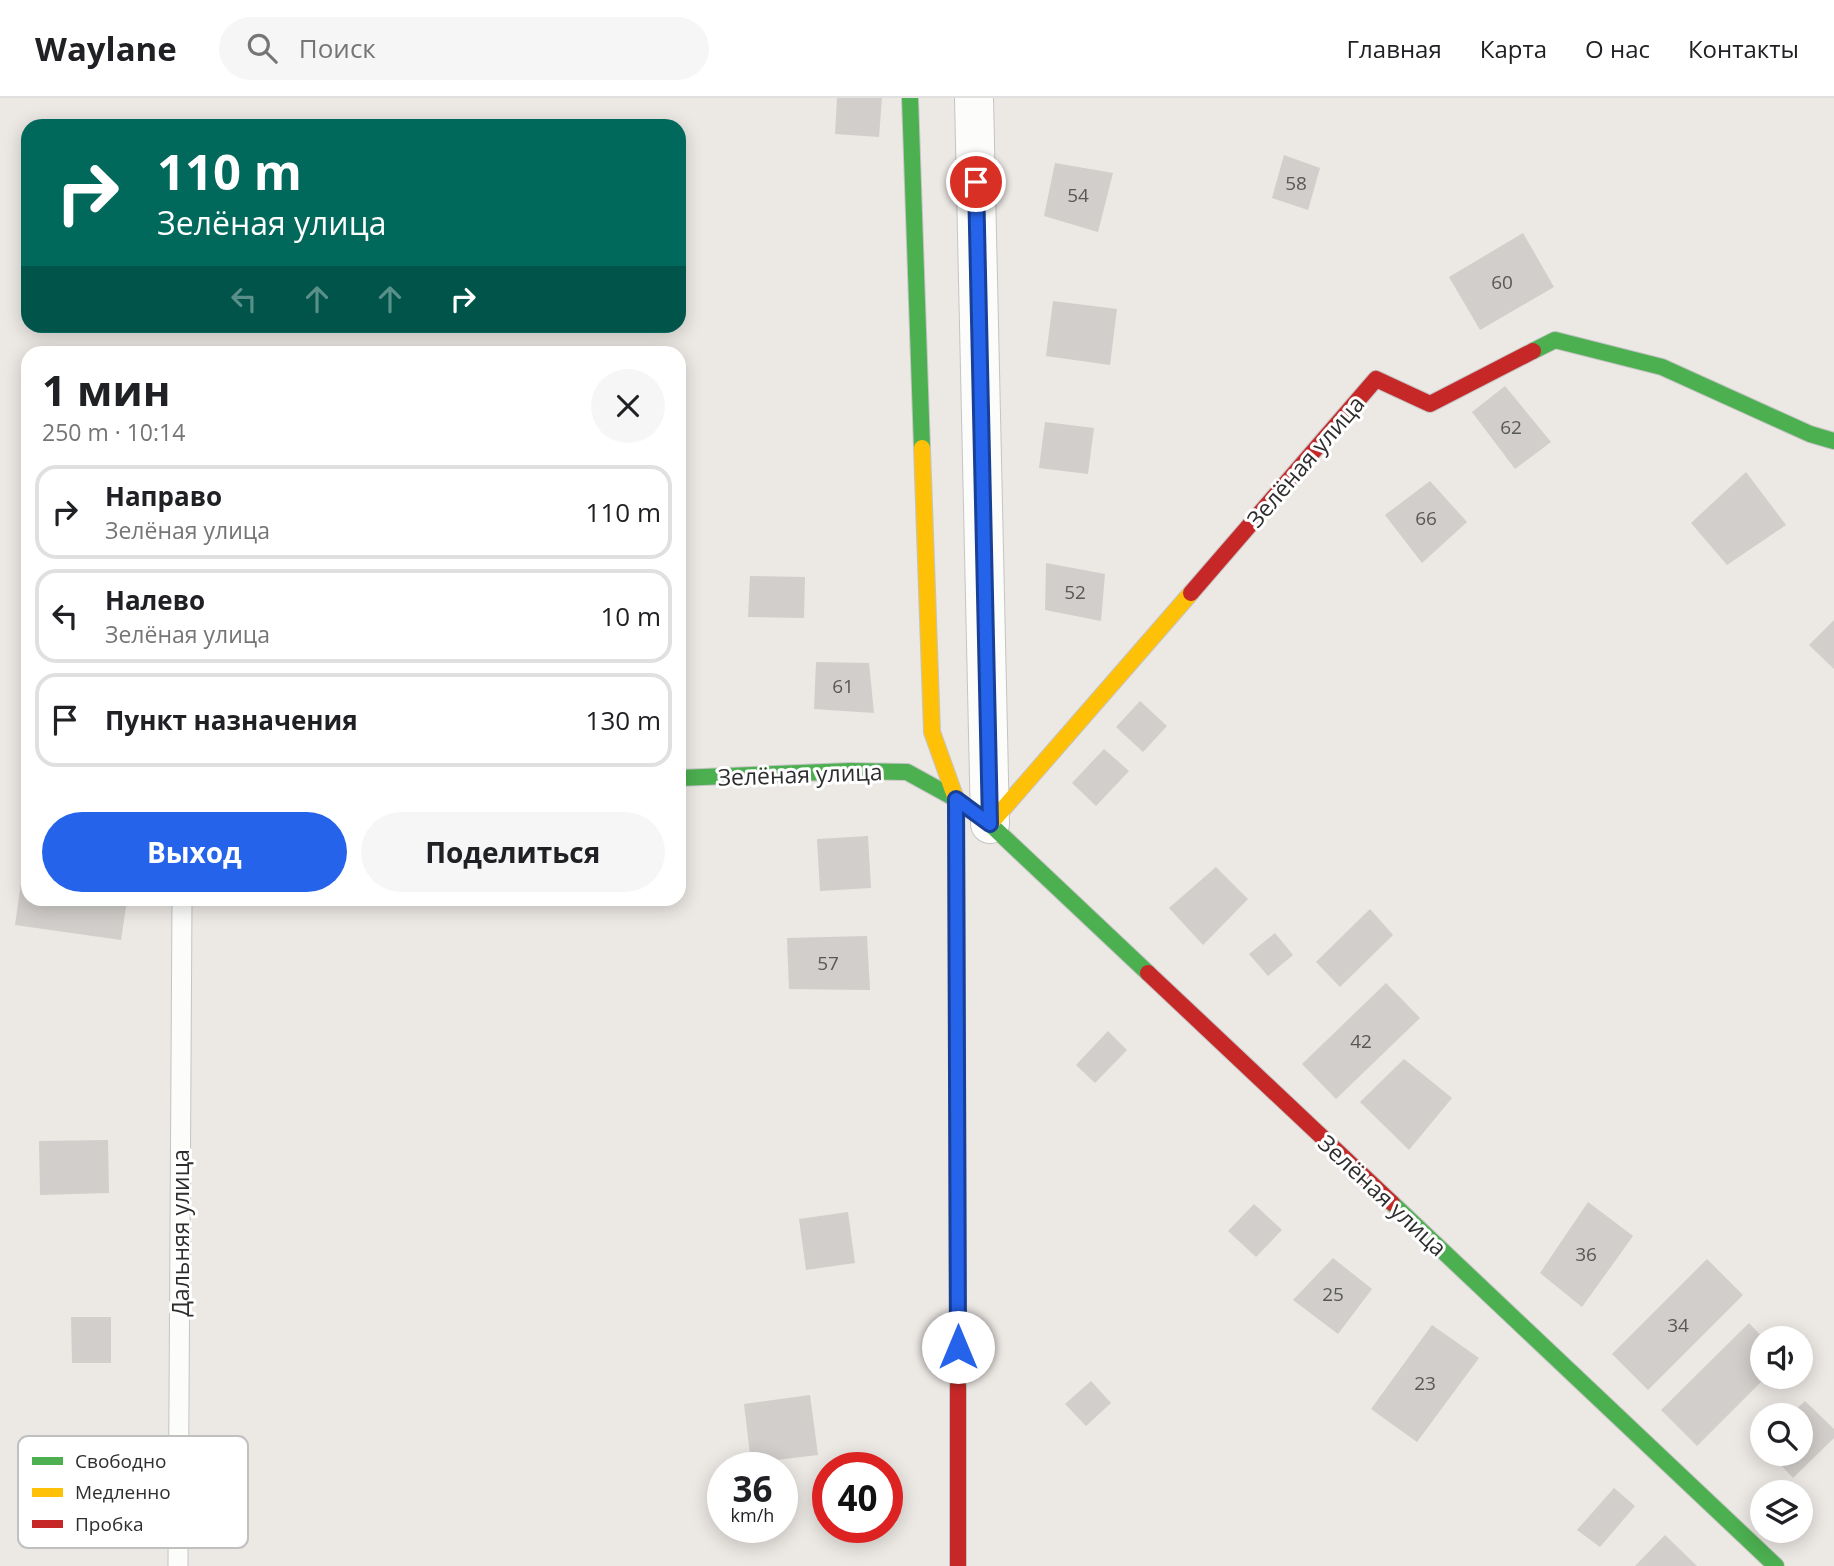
<!DOCTYPE html>
<html lang="ru">
<meta charset="utf-8">
<style>
body{margin:0;font-family:"Open Sans",sans-serif;background:#f6f6f6;color:#202124;height:100vh;display:flex;flex-direction:column;font-size:26px;white-space:nowrap}
*{box-sizing:border-box;margin:0}
p{font-size:23px;color:#757577}
.icon{flex:none;width:38px;height:38px;fill:none;stroke:currentColor;stroke-width:2;stroke-linecap:round;stroke-linejoin:round}
.map{position:relative;flex:1;overflow:hidden}
.panel{position:absolute;left:21px;top:248px;width:665px;height:560px;display:flex;flex-direction:column;background:#fff;border-radius:21px;box-shadow:0 4px 18px #0003}
.panel>*{flex:none}
.guide{position:absolute;left:21px;top:21px;width:665px;height:214px;border-radius:21px;box-shadow:0 4px 18px #0003;background:#00695c;color:#fff;overflow:hidden}
.controls{position:absolute;left:1750px;top:1228px;display:grid;gap:14px}
.controls a{display:grid;place-items:center;width:63px;height:63px;border-radius:50%;background:#fff;box-shadow:0 4px 18px #0003;font-size:35px}
.speed{position:absolute;left:707px;top:1354px;display:flex;gap:14px;font-size:35px;font-weight:700;text-align:center}
.speed>*{display:grid;place-content:center;width:91px;height:91px;border-radius:50%;background:#fff;box-shadow:0 4px 18px #0003;line-height:1}
.speed small{font-size:18px;font-weight:400}
.speed .limit{border:10px solid #d22;background:#fff;color:#111}
.pin{position:absolute;display:grid;place-items:center;width:60px;height:60px;color:#fff;margin:-30px;border:4px solid #fff;border-radius:50%;box-shadow:0 2px 7px #0007}
.me{position:absolute;width:77px;margin:-38px;rotate:0deg;stroke-linejoin:round;filter:drop-shadow(0 0 5px #0008)}
.turn{display:flex;align-items:center;gap:24px;height:147px;padding:0 21px;font-size:32px}
.turn .icon{width:91px;height:91px;stroke-width:2.5}
.turn b{display:block;font-size:49px;line-height:60px}
.lanes{display:flex;align-items:center;height:66px;padding:0 21px;background:#0003;justify-content:center;gap:35px;direction:ltr}
.lanes .off{opacity:.35}
.round{display:grid;place-items:center;flex:none;width:74px;height:74px;border-radius:37px;background:#f6f6f6}
.head{display:flex;align-items:center;justify-content:space-between;height:119px;padding:0 21px}
h1{font-size:42px;font-weight:700;line-height:52px}
.primary-button{display:flex;gap:14px;margin-top:auto;padding:14px 21px}
.primary-button a{flex:1;height:80px;border-radius:42px;background:#2563eb;color:#fff;font-size:28px;font-weight:700;line-height:80px;text-align:center}
.primary-button a+a{background:#f6f6f6;color:#202124}
ul{padding:0;list-style:none}
li{display:flex;align-items:center;gap:21px;height:94px;margin:0 14px 10px;padding:0 7px;border:4px solid #e0e0e0;border-radius:21px}
li div{flex:1}
li b{display:block;font-size:26px}
li em{font-style:normal}
header{display:flex;align-items:center;gap:42px;box-sizing:border-box;height:98px;padding:0 35px;background:#fff;border-bottom:2px solid #e0e0e0}
header strong{font-size:33px}
nav{display:flex;gap:38px;margin-inline-start:auto;font-size:24px}
.search{width:490px;height:63px;background:#f6f6f6;display:flex;align-items:center;gap:18px;box-sizing:border-box;padding:0 24px;border-radius:38px;color:#757577;font-size:26px}
.map>svg:first-child{display:block}
</style>
<header>
<strong>Waylane</strong>
<div class="search"><svg class="icon" aria-label="search" viewBox="0 0 24 24"><circle cx="10" cy="10" r="6"/><path d="M15 15l6 6"/></svg>Поиск</div>
<nav><a>Главная</a><a>Карта</a><a>О нас</a><a>Контакты</a></nav>
</header>
<div class="map">
<svg width="1834" height="1468" viewBox="0 0 1834 1468">
<rect width="100%" height="100%" fill="#ece8e4"/>
<!-- building -->
<g fill="#d1cecb">
<path d="M837 0H882L879 39 835 36Z"/>
<path d="M1284 57 1320 70 1308 112 1272 100Z"/>
<path d="M1055 65 1113 75 1098 134 1044 118Z"/>
<path d="M1523 135 1554 189 1480 232 1449 179Z"/>
<path d="M1053 203 1117 211 1110 267 1046 258Z"/>
<path d="M1505 288 1551 344 1515 371 1472 314Z"/>
<path d="M1045 324 1094 330 1088 376 1039 370Z"/>
<path d="M1746 374 1786 427 1727 467 1691 425Z"/>
<path d="M1430 383 1467 424 1422 465 1385 417Z"/>
<path d="M1046 465 1105 476 1101 523 1045 512Z"/>
<path d="M750 478 805 479 804 520 748 519Z"/>
<path d="M1834 522V571L1809 547Z"/>
<path d="M816 564 869 565 874 615 814 611Z"/>
<path d="M1140 603 1167 628 1143 654 1116 629Z"/>
<path d="M1104 651 1129 673 1096 708 1072 685Z"/>
<path d="M868 738 871 790 820 793 817 741Z"/>
<path d="M24 764 28 765V802H127L121 842 15 827Z"/>
<path d="M1216 769 1248 801 1203 847 1169 810Z"/>
<path d="M1370 811 1393 837 1340 889 1316 864Z"/>
<path d="M1275 835 1293 857 1268 878 1249 856Z"/>
<path d="M867 838 870 892 789 891 787 840Z"/>
<path d="M1386 885 1420 920 1336 1001 1302 966Z"/>
<path d="M1108 933 1127 952 1095 985 1076 967Z"/>
<path d="M1404 961 1452 1000 1409 1052 1360 1004Z"/>
<path d="M108 1042 109 1095 40 1097 39 1043Z"/>
<path d="M1588 1104 1633 1138 1582 1209 1540 1175Z"/>
<path d="M1254 1106 1282 1132 1256 1159 1228 1133Z"/>
<path d="M848 1114 855 1165 806 1172 799 1121Z"/>
<path d="M1333 1160 1372 1191 1338 1236 1293 1202Z"/>
<path d="M1707 1161 1743 1197 1648 1292 1612 1256Z"/>
<path d="M71 1219H111V1265H72Z"/>
<path d="M1749 1225 1764 1241H1762V1279H1766L1697 1348 1661 1312Z"/>
<path d="M1432 1227 1479 1260 1417 1344 1371 1311Z"/>
<path d="M1091 1283 1111 1305 1086 1328 1065 1306Z"/>
<path d="M810 1297 818 1357 751 1365 744 1306Z"/>
<path d="M1805 1303 1834 1331V1340L1793 1380 1771 1356H1801V1318H1789Z"/>
<path d="M1614 1390 1635 1408 1600 1449 1577 1432Z"/>
<path d="M1665 1437 1697 1468H1635Z"/>
</g>
<g fill="none" stroke-linecap="round" stroke-linejoin="round">
<!-- lane casing -->
<g stroke="#c5c4c5" stroke-width="21">
<path id="lane" d="M178 1468 182 802"/>
</g>
<!-- street casing -->
<g stroke="#c5c4c5" stroke-width="40">
<path id="street" d="M974 0 990 726"/>
</g>
<!-- fast casing -->
<g stroke="#c5c4c5" stroke-width="18">
<g id="fast">
<path d="M910 0 922 350"/>
<path d="M1533 253 1555 242 1662 269 1810 336 1834 343"/>
<path d="M679 680 850 673 907 674 956 701 990 726 1148 875"/>
<path d="M957 903 958 1289"/>
<path d="M1392 1105 1776 1468"/>
</g>
</g>
<!-- slow casing -->
<g stroke="#c5c4c5" stroke-width="18">
<g id="slow">
<path d="M922 350 932 634 956 701 957 903"/>
<path d="M990 726 1191 495"/>
</g>
</g>
<!-- jam casing -->
<g stroke="#c5c4c5" stroke-width="18">
<g id="jam">
<path d="M1191 495 1376 281 1430 306 1533 253"/>
<path d="M1148 875 1392 1105"/>
<path d="M958 1289V1468"/>
</g>
</g>
<!-- lane -->
<use href="#lane" stroke="#fcfcfb" stroke-width="19"/>
<!-- street -->
<use href="#street" stroke="#fcfcfb" stroke-width="38"/>
<!-- fast -->
<use href="#fast" stroke="#4caf50" stroke-width="16"/>
<!-- slow -->
<use href="#slow" stroke="#ffc107" stroke-width="16"/>
<!-- jam -->
<use href="#jam" stroke="#c62828" stroke-width="16"/>
</g>
<g fill="none" stroke-linecap="round" stroke-linejoin="round">
<!-- route casing -->
<g stroke="#184099" stroke-width="18">
<path id="route" d="M958 1249 956 701 990 726 976 84"/>
</g>
<!-- route -->
<use href="#route" stroke="#2563eb" stroke-width="12"/>
</g>
<g text-anchor="middle" dominant-baseline="central" stroke-width="6" stroke-linejoin="round" paint-order="stroke">
<!-- number labels -->
<g font-size="19" fill="#585857">
<text x="1296" y="85">58</text>
<text x="1078" y="97">54</text>
<text x="1502" y="184">60</text>
<text x="1511" y="329">62</text>
<text x="1426" y="420">66</text>
<text x="1075" y="494">52</text>
<text x="843" y="588">61</text>
<text x="828" y="865">57</text>
<text x="1361" y="943">42</text>
<text x="1586" y="1156">36</text>
<text x="1333" y="1196">25</text>
<text x="1678" y="1227">34</text>
<text x="1425" y="1285">23</text>
</g>
<!-- street labels -->
<g font-size="23" fill="#2e2e2e" stroke="#fff">
<text transform="translate(1305 363) rotate(-49)">Зелёная улица</text>
<text transform="translate(800 676) rotate(-2)">Зелёная улица</text>
<text transform="translate(1383 1097) rotate(43)">Зелёная улица</text>
<text transform="translate(180 1135) rotate(-90)">Дальняя улица</text>
</g>
</g>
<!-- legend -->
<rect x="18" y="1338" width="230" height="112" rx="10" fill="#fff" stroke="#c0c0c0" stroke-width="2"/>
<rect x="32" y="1359" width="31" height="8" fill="#4caf50"/>
<rect x="32" y="1390" width="31" height="9" fill="#ffc107"/>
<rect x="32" y="1422" width="31" height="8" fill="#c62828"/>
<g font-size="19" fill="#2e2e2e">
<text x="75" y="1370">Свободно</text>
<text x="75" y="1401">Медленно</text>
<text x="75" y="1433">Пробка</text>
</g>
</svg>
<div class="controls">
<a><svg class="icon" aria-label="sound" viewBox="0 0 24 24"><path d="M4 9h4l5-4v14l-5-4H4zM17 9q2 3 0 6"/></svg></a>
<a><svg class="icon" aria-label="search" viewBox="0 0 24 24"><circle cx="10" cy="10" r="6"/><path d="M15 15l6 6"/></svg></a>
<a><svg class="icon" aria-label="layers" viewBox="0 0 24 24"><path d="M12 4l9 5-9 5-9-5zM3 14l9 5 9-5"/></svg></a>
</div>
<div class="speed"><div>36<small>km/h</small></div><div class="limit">40</div></div>
<div class="pin" style="left:976px;top:84px;background:#d93025"><svg class="icon" aria-label="arrive" viewBox="0 0 24 24"><path d="M6 21V4h12l-3 4 3 4H6"/></svg></div>
<svg class="me" style="left:958px;top:1249px" viewBox="-20 -20 40 40"><circle r="19" fill="#fff"/><path d="M0-13L10 11 0 6-10 11z" fill="#2563eb"/></svg>
<div class="guide">
<div class="turn"><svg class="icon" aria-label="right" viewBox="0 0 24 24"><path d="M7 20v-9h11M14 6l5 5-5 5"/></svg><div><b>110 m</b>Зелёная улица</div></div>
<div class="lanes"><svg class="icon off" aria-label="left" viewBox="0 0 24 24"><path d="M17 20v-9H6M10 6l-5 5 5 5"/></svg><svg class="icon off" aria-label="ahead" viewBox="0 0 24 24"><path d="M12 20V5M6 11l6-6 6 6"/></svg><svg class="icon off" aria-label="ahead" viewBox="0 0 24 24"><path d="M12 20V5M6 11l6-6 6 6"/></svg><svg class="icon" aria-label="right" viewBox="0 0 24 24"><path d="M7 20v-9h11M14 6l5 5-5 5"/></svg></div>
</div>
<section class="panel">
<div class="head"><div><h1>1 мин</h1><p>250 m · 10:14</p></div><a class="round"><svg class="icon" aria-label="close" viewBox="0 0 24 24"><path d="M6 6l12 12M18 6L6 18"/></svg></a></div>
<ul>
<li><svg class="icon" aria-label="right" viewBox="0 0 24 24"><path d="M7 20v-9h11M14 6l5 5-5 5"/></svg><div><b>Направо</b><p>Зелёная улица</p></div><em>110 m</em></li>
<li><svg class="icon" aria-label="left" viewBox="0 0 24 24"><path d="M17 20v-9H6M10 6l-5 5 5 5"/></svg><div><b>Налево</b><p>Зелёная улица</p></div><em>10 m</em></li>
<li><svg class="icon" aria-label="arrive" viewBox="0 0 24 24"><path d="M6 21V4h12l-3 4 3 4H6"/></svg><div><b>Пункт назначения</b></div><em>130 m</em></li>
</ul>
<div class="primary-button"><a>Выход</a><a>Поделиться</a></div>
</section>
</div>
